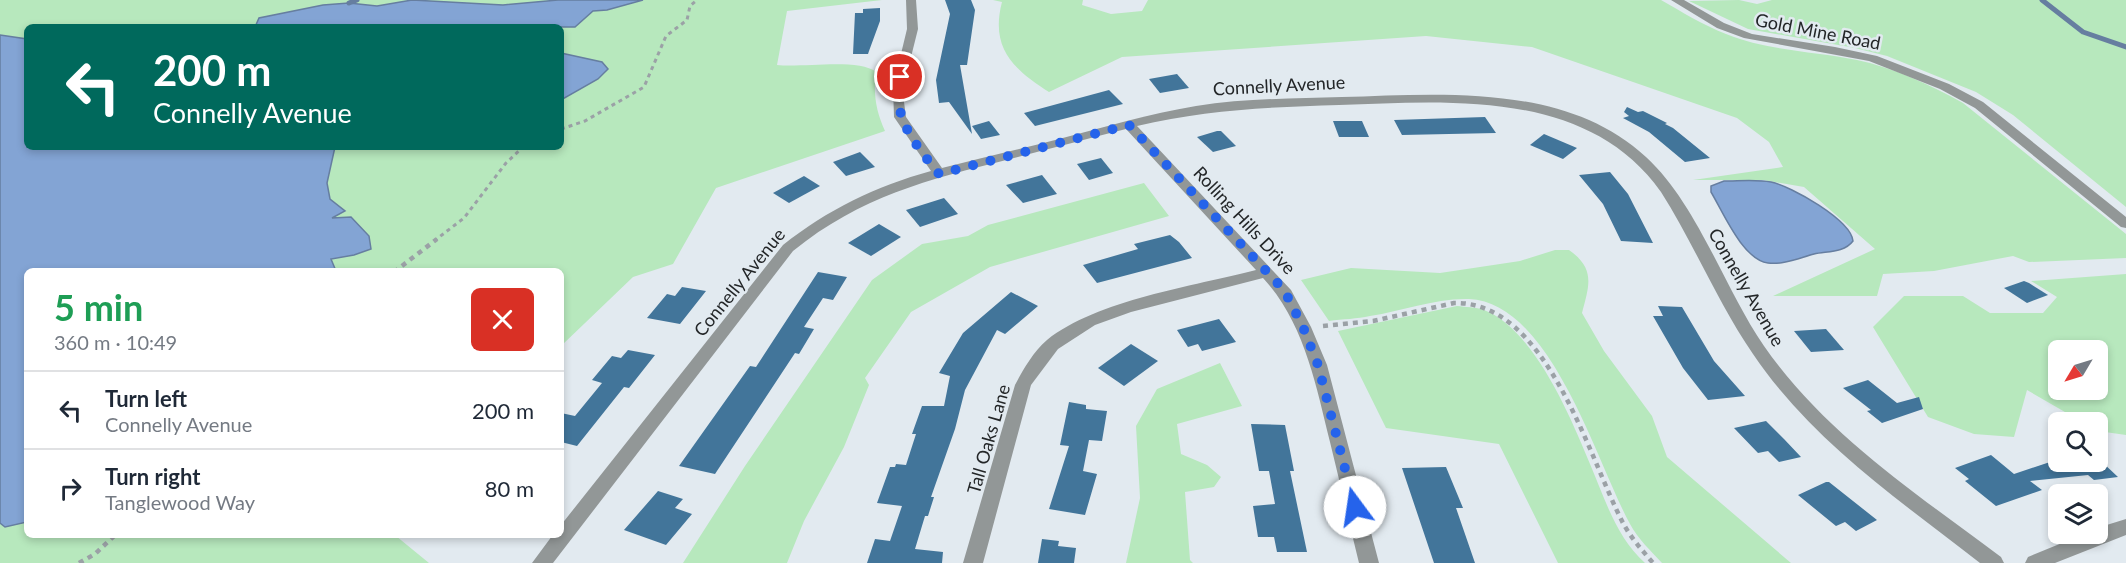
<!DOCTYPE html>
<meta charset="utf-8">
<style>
body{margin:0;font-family:Lato,sans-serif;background:#f6f6f7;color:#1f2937;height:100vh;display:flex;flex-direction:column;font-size:22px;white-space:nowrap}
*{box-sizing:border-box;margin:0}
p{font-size:20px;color:#747a83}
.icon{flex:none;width:33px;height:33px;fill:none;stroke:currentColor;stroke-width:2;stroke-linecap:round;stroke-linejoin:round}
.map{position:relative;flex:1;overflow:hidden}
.sheet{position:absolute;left:24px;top:268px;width:540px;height:270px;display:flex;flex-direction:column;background:#fff;border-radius:9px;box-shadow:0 3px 9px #0003}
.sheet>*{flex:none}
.banner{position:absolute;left:24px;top:24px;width:540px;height:126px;border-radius:9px;box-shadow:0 3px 9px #0003;background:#00695c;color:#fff;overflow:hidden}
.needle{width:39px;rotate:232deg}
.fabs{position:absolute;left:2048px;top:340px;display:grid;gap:12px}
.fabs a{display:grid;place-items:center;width:60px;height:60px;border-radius:9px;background:#fff;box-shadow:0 3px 9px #0003;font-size:30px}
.pin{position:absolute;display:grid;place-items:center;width:51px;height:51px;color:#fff;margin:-26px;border:3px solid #fff;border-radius:50%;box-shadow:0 2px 6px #0007}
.me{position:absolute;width:66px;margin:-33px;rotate:346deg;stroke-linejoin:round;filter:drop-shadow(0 0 4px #0008)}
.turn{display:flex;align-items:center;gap:21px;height:126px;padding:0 30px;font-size:27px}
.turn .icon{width:78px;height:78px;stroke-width:2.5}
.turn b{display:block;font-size:42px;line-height:51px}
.round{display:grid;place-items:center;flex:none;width:63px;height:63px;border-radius:9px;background:#f6f6f7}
.overview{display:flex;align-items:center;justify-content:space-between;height:102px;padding:0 30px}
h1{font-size:36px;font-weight:700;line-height:45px;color:#1e9e55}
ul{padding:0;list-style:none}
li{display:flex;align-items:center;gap:18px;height:78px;padding:0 30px;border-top:2px solid #e0e1e3}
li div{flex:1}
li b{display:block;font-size:22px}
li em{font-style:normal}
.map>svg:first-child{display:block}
</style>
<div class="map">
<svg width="2126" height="563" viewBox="0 0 2126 563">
<rect width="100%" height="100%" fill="#e2eaf0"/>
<!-- green -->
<g fill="#b7e8bd" fill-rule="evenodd">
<path d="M0 0H882L787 11 777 65C802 68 859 58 876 72 873 94 876 111 885 131L716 188 673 264 633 277 561 346V272H27V536H396L429 563H0ZM27 27H561V147H27Z"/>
<path d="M993 0H1083L1082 5 1111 14 1142 11 1148 0H1661C1682 12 1703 25 1726 34 1768 51 1814 51 1857 60 1894 68 1929 84 1963 103L2126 234V258L2029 262 2013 256 1934 271 1883 274 1877 296H1773L1875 249 1804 187 1763 180H1693L1783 167 1769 142 1737 118 1532 47 1426 36 1122 57 1049 92C1013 69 990 48 1002 2Z"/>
<path d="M1739 0 1757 4 1772 0H2126V207L2013 115 1976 92 1887 56 1855 48 1748 29 1689 1Z"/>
<path d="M1144 183 1169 216 990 267 911 312 865 378 869 385 844 447 804 521 787 563H683L745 466 872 280 922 244 968 236 988 225Z"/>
<path d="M1555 250H1569C1596 269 1589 286 1582 313L1604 351 1652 416 1667 457 1791 563H1662C1651 551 1638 539 1630 524 1597 464 1551 302 1469 299 1435 298 1403 311 1370 316 1357 319 1343 319 1329 321L1301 280 1351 268 1440 273 1520 261Z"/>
<path d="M2126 274V435L2098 431 2097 423H2084L2027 390 2014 437 1974 434 1928 417 1873 327 1904 296H1963L1990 313H2043L2057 297 2031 281ZM2058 351H2097V390H2058Z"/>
<path d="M1457 306C1465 307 1476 307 1484 310 1534 329 1571 418 1590 464 1605 499 1616 537 1645 563H1558L1499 444 1386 428 1338 331Z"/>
<path d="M1220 363 1242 406 1177 424 1181 454 1207 465 1221 477 1214 487 1185 492 1190 560 1193 563H1126L1140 498 1136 426 1157 389Z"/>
</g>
<!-- water -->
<g fill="#83a4d4" stroke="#667ea0" stroke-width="1.5">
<path d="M412 0 503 5 558 0H643L607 10 593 11 575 27H255L259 18 323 5 349 3 377 6Z"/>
<path d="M0 35 27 39V147H335L327 183 330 199 345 211 332 218 351 217 369 236 371 249 354 255 331 259 336 271 27 272V522L5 527 0 523Z"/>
<path d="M561 53 602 62 608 69 598 79 561 100Z"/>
<path d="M1724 181C1739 181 1756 179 1771 182 1791 186 1851 220 1853 241 1844 253 1827 251 1814 254 1799 258 1783 265 1768 263 1743 260 1723 212 1711 192V186Z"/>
</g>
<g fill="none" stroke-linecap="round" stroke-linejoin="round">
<!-- stream -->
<g stroke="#667ea0" stroke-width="5">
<path d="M2042 0 2083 32 2126 47"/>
<path d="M349 3 357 0"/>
</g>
</g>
<!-- building -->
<g fill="#42759a">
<path d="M945 0H971L975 10 967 65H960L972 134 949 102 939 103 936 80 950 14Z"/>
<path d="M880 8V21L869 51 868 54H853L855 13H863V9Z"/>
<path d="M1177 74 1189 88 1160 93 1149 79Z"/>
<path d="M1109 90 1123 104 1035 126 1024 113Z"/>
<path d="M1627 107 1638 112 1643 111 1667 123 1665 124 1673 128 1710 158 1685 162 1649 132 1623 118 1629 116 1624 112Z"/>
<path d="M1485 117 1496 133 1402 135 1394 120Z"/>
<path d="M989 121 1000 135 981 139 972 126Z"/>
<path d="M1333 121H1362L1369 137H1339Z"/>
<path d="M1217 131H1221L1236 146 1213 152 1197 137Z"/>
<path d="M1544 134 1577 148 1563 159 1530 145Z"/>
<path d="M860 152 875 167 846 176 833 162Z"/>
<path d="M1101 158 1113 173 1089 180 1077 164Z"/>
<path d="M1610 172 1628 194 1653 243 1621 241 1603 204 1579 175Z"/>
<path d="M1042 175 1057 194 1023 203 1006 185Z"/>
<path d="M804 176 820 186 789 203 773 193Z"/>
<path d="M944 198 958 214 920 227 906 210Z"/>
<path d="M879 224 901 237 871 256 848 243Z"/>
<path d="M1170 235 1179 242 1192 258 1097 283 1083 265 1138 249 1134 244Z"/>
<path d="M818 272 847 277 833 300 823 298 804 327 814 329 799 354 795 353 715 474 679 466 750 366 756 367Z"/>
<path d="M2024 281 2029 283 2048 295 2027 303 2004 288Z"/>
<path d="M682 287 706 291 680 324 647 318 667 294 675 296Z"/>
<path d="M1011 292 1038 306 1005 334 997 330 965 390 955 429 931 497H934L928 516H925L915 549 943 552 942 563H867L875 539 890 541 902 506 877 503 890 467H895L896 464 906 465 916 434H912L922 406H944L950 376 939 373 963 333Z"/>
<path d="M1658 306 1682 307 1714 361 1745 396 1708 400 1683 368 1653 316H1663Z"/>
<path d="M1219 319 1236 342 1202 351 1198 344 1188 347 1177 330Z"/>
<path d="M1826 329 1844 350 1811 352 1794 331Z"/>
<path d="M1131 344 1158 361 1124 386 1098 368Z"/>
<path d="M628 350 655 355 629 388 624 387 577 446 561 442V413L575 416 602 383 592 380 612 356 621 358Z"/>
<path d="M1868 380 1897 403 1919 397 1923 409 1882 423 1867 411 1871 410 1843 388Z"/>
<path d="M1069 402 1086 405V409L1107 411 1102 441 1089 440 1083 471 1097 474 1085 515 1049 509 1069 446 1060 445Z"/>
<path d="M1766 421 1784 439 1801 457 1779 462 1768 451 1758 453 1734 428Z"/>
<path d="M1251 424 1285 425 1294 471H1290L1307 552H1277L1274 537H1258L1253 506 1275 504 1269 471H1259Z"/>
<path d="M1991 455 2014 474 2050 462H2102L2118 477 2094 480 2088 475 2030 481 2042 490 1996 506 1965 481 1969 479 1955 468Z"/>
<path d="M1446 467 1463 508H1456L1475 563H1434L1402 468Z"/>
<path d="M1826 482H1829L1877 520 1856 531 1845 522 1836 526 1798 495Z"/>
<path d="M658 491 683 499 675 508 692 514 666 545 624 530Z"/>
<path d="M1042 539 1059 541 1058 546 1076 548 1074 563H1038Z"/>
</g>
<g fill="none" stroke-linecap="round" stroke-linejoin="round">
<!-- path-far1 -->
<g stroke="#9ba1a6" stroke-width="3" stroke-dasharray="4 4" stroke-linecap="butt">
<path d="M561 129 585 121 644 87 666 36 687 20 690 6 697 0"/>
<path d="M434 241 464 218 506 163 523 147"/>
</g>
<!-- path -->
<g stroke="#9ba1a6" stroke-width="4.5" stroke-dasharray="5 5" stroke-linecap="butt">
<path d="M394 272 437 239"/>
<path d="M1323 326 1373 321 1454 303C1547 301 1588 456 1623 523 1631 538 1642 550 1653 563"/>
<path d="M79 563 95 554 114 536"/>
</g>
<!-- minor -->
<g fill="#929797" fill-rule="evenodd">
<path d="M906 0H916L918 29 907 73 904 102 906 117 942 168C981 158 1020 149 1059 139 1104 127 1149 114 1196 106 1244 98 1293 99 1342 97 1442 94 1566 83 1646 157 1698 205 1724 288 1764 346 1825 434 1917 494 2001 557L2004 563H1980C1899 500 1811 440 1753 354 1718 303 1694 244 1661 192 1588 89 1450 101 1339 105 1270 107 1205 110 1137 126L1291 290 1311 327 1327 365 1379 563H1359C1349 523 1340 482 1330 442 1316 385 1304 322 1263 278L1131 312 1095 325 1058 349 1031 385 983 563H963L1015 385C1023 370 1033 352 1047 340 1097 300 1194 286 1256 270L1126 129C1087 139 1049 149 1010 159 927 180 861 196 793 251L553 563H532L552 536H561V525L783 245C827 210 876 186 931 171L894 117 893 87 907 29Z"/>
<path d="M2126 519V535L2055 563H2025L2028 557 2084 534H2097V528Z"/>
</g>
<!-- tertiary -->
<path fill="#929797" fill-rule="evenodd" d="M1671 0H1684L1724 23 1752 34 1835 47 1877 56 1949 84 1983 102 2126 217V228L2121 227 1975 108 1940 89 1869 61 1744 38 1717 28Z"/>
</g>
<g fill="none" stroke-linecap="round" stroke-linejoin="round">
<!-- route -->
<path stroke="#2563eb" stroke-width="10" stroke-dasharray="0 18" d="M900 77C891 117 915 144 939 174L1129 125 1284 290 1303 327 1318 365 1355 507"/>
</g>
<g text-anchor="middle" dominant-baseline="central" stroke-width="5" stroke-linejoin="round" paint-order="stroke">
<!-- street labels -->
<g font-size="18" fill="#232628" stroke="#e2eaf0">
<text transform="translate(1818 31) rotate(11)">Gold Mine Road</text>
<text transform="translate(1279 85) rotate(-3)">Connelly Avenue</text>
<text transform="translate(1245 220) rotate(47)">Rolling Hills Drive</text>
<text transform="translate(739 282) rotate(-51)">Connelly Avenue</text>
<text transform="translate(1747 287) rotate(60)">Connelly Avenue</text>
<text transform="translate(988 439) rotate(-74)">Tall Oaks Lane</text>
</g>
</g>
</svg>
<div class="fabs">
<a><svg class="needle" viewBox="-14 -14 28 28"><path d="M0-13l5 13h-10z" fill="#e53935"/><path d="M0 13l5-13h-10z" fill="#747a83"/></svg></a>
<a><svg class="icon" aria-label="search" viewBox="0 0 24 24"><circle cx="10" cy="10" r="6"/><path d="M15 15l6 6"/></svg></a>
<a><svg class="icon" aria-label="layers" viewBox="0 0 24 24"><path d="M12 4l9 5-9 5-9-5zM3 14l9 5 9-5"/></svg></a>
</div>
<div class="pin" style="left:900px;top:77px;background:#d93025"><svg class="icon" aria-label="arrive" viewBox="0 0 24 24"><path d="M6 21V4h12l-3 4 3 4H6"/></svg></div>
<svg class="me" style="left:1355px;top:507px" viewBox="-20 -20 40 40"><circle r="19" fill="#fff"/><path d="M0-13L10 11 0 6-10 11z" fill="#2563eb"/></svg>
<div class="banner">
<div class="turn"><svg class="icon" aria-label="left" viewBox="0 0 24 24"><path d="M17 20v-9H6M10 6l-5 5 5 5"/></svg><div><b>200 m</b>Connelly Avenue</div></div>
</div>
<section class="sheet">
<div class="overview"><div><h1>5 min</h1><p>360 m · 10:49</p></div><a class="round" style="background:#d93025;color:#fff"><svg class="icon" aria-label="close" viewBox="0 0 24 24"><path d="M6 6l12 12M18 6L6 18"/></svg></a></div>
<ul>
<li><svg class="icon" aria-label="left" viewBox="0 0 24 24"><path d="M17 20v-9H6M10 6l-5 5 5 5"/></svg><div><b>Turn left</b><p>Connelly Avenue</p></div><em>200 m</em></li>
<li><svg class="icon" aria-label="right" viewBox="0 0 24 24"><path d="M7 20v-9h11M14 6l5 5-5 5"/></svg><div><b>Turn right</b><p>Tanglewood Way</p></div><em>80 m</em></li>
</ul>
</section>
</div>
